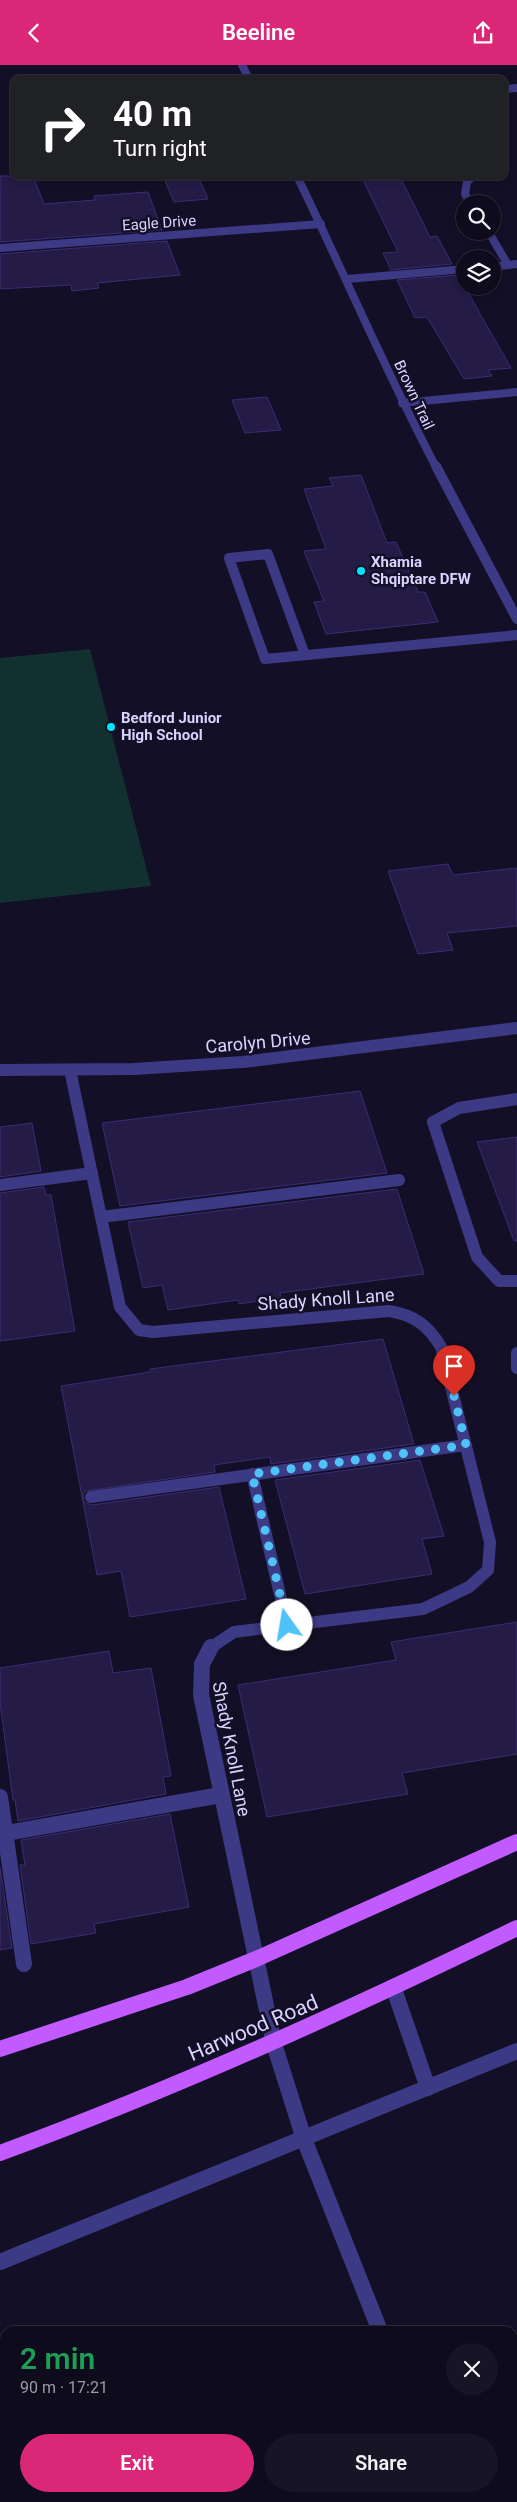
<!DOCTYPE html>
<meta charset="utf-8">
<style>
body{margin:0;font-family:Roboto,sans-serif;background:#171425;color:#f1f3f6;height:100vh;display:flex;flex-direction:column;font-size:19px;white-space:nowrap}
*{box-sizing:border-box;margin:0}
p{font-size:16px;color:#9b9ba3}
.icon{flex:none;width:28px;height:28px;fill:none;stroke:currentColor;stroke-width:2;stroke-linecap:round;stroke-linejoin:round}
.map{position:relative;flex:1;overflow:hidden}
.panel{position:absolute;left:0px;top:2261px;width:518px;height:176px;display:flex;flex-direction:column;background:#0e0b1c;border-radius:15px 15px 0 0;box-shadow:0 2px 8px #0003,0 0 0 1px #2e2b3b}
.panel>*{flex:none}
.banner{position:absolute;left:10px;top:10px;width:498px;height:105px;border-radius:10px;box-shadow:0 2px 8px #0003,0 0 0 1px #2e2b3b;background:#202124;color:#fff;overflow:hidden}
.buttons{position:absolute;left:456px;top:130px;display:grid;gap:10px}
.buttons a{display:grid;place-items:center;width:45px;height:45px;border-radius:50%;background:#0e0b1c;box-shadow:0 2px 8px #0003,0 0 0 1px #2e2b3b;font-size:25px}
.pin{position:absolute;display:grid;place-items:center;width:42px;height:42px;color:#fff;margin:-51px -21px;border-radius:50% 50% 50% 0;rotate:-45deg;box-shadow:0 0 5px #0007}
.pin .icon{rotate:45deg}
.me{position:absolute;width:55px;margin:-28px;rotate:347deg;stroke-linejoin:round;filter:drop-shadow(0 0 4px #0008)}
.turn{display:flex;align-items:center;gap:18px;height:105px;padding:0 20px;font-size:22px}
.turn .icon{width:65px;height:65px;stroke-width:2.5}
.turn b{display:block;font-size:35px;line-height:42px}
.round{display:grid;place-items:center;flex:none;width:52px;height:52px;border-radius:26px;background:#171425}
.headline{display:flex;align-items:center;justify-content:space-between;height:85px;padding:0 20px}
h1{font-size:30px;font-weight:600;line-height:38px;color:#1e9e55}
.primary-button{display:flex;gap:10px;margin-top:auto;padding:10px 20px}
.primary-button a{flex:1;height:58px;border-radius:30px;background:#db2777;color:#fff;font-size:20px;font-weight:600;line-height:58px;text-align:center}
.primary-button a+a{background:#171425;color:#f1f3f6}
header{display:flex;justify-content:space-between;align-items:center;height:65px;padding:0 20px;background:#db2777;color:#fff;font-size:22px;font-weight:600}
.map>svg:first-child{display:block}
</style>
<header><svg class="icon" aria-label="back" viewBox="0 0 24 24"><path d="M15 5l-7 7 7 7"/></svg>Beeline<svg class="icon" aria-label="share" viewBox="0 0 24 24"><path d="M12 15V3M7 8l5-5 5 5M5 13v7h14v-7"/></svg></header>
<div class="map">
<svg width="517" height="2437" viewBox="0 0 517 2437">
<rect width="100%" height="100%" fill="#130f26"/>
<!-- green -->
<path fill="#12302f" d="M90 584 151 821 0 838V593Z"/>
<!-- building -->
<g fill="#241b47" stroke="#3b2d73">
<path d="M0 111H33L44 139 95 135 94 131 148 127 162 165 0 177Z"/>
<path d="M163 111H198L208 134 174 137Z"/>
<path d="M400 112 430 172 437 171 452 199 391 205 383 188 398 187 363 115Z"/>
<path d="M167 176 180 210 97 218 99 223 72 226 71 220 0 224V189Z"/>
<path d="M458 210 511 303 488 305 492 311 464 314 427 252 415 253 397 215Z"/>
<path d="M267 332 281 365 245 368 232 335Z"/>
<path d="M361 410 387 478 396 477 418 527H425L438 557 326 569 314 537 324 536 304 486 326 484 304 424 333 421 329 413Z"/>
<path d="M448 799 453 810 517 803V861L447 868 453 885 418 889 388 806Z"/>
<path d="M360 1026 387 1108 120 1141 102 1058Z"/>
<path d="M32 1058 41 1106 0 1112V1062Z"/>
<path d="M517 1072V1176H514L477 1077Z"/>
<path d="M44 1122 46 1130H51L75 1266 0 1276V1128Z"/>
<path d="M397 1124 424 1209 280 1228 281 1233 239 1239 238 1235 168 1245 162 1220 143 1223 128 1157Z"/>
<path d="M383 1274 414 1379 271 1399 270 1392 214 1400 215 1407 86 1426 83 1429 84 1437 92 1440 219 1422 246 1534 130 1552 121 1506 97 1510 61 1321 150 1307V1304Z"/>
<path d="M420 1395 444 1471 422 1474 432 1509 305 1529 275 1415Z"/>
<path d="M517 1557V1689L402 1708 408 1729 267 1752 238 1620 396 1595 391 1577Z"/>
<path d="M109 1586 113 1608 151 1603 171 1711 163 1712 166 1729 18 1756 15 1735H13L0 1638V1603Z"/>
<path d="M170 1749 189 1842 94 1859 96 1868 31 1879 20 1800H25L21 1775Z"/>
<path d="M0 1802 12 1883 0 1885Z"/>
</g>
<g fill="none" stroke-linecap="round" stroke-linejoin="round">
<!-- minor-far3 -->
<g stroke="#3d3a85" stroke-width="8">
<path d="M242 0 249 14"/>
<path d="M504 24 517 23"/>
<path d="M297 111C344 208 386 307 436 402"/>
<path d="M471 139 465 129 467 117 473 111"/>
<path d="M488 166 508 200"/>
<path d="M0 183 321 159"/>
<path d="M492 202 517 199"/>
<path d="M347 214 465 204"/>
<path d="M402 338 517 327"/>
</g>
<!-- minor-far2 -->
<g stroke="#3d3a85" stroke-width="10">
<path d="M436 401 517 554"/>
<path d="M305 590 268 489 229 493 265 594 517 570"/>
</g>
<!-- minor-far1 -->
<g stroke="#3d3a85" stroke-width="12">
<path d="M0 1005 134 1004 243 997 517 963"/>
<path d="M70 1005 120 1242 139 1265 153 1267 389 1246C414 1250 428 1260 441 1282L490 1477 488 1505 469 1522 423 1544 234 1567 210 1583"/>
<path d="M517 1034 459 1043 433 1057 477 1192 499 1216H517"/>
<path d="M0 1120 92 1108"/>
<path d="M101 1152 399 1115"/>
<path d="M517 1288V1303"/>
<path d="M252 1409 287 1560"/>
<path d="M91 1432 466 1380"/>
</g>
<!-- minor -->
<g stroke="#3d3a85" stroke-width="16">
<path d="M211 1582 202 1599 201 1630 274 1979 304 2074 380 2266"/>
<path d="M0 1732 24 1899"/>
<path d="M0 1769 221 1730"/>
<path d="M394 1924 428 2023"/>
<path d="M0 2197 517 1986"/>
<path d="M445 2432 447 2437"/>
</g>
<!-- major -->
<g stroke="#c25bff" stroke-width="16">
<path d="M0 1984 187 1922 256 1894 517 1777"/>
<path d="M0 2088C177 2023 348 1945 517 1863"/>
</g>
</g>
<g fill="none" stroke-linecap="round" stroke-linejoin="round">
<!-- route -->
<path stroke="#4fc3f7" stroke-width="9" stroke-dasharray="0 16.2" d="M287 1560 252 1409 466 1380 454 1331"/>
</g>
<!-- markers -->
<g fill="#00e5ff" stroke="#130f26" stroke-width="2">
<circle cx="361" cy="506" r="5"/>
<circle cx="111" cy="662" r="5"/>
</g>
<g text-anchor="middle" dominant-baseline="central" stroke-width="5" stroke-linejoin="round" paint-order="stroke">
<!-- far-street labels -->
<g font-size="15" fill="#d9d4ff" stroke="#130f26">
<text transform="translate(159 158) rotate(-4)">Eagle Drive</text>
<text transform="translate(414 330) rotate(65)">Brown Trail</text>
</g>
<!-- far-poi labels -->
<g font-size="15" font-weight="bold" fill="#d9d4ff" stroke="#130f26" text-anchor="start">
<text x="371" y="497">Xhamia<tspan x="371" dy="17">Shqiptare DFW</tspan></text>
<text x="121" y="653">Bedford Junior<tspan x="121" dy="17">High School</tspan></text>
</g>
<!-- street labels -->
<g font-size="18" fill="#d9d4ff" stroke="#130f26">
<text transform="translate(258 977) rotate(-5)">Carolyn Drive</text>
<text transform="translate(326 1234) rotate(-4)">Shady Knoll Lane</text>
<text transform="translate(232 1684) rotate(79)">Shady Knoll Lane</text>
</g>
<!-- near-street labels -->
<g font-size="21" fill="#d9d4ff" stroke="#130f26">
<text transform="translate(253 1963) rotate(-23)">Harwood Road</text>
</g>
</g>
</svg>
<div class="buttons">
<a><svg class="icon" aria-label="search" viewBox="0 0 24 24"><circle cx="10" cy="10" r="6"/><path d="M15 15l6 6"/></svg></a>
<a><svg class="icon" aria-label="layers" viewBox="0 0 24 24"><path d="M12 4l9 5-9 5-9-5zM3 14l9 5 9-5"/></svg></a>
</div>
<div class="pin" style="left:454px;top:1331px;background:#d93025"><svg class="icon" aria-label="arrive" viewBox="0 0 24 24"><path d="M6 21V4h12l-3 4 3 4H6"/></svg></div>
<svg class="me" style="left:287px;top:1560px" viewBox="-20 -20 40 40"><circle r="19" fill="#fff"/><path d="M0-13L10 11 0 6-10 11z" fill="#4fc3f7"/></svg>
<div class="banner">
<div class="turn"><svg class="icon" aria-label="right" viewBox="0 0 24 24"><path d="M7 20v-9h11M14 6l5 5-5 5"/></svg><div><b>40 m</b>Turn right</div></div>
</div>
<section class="panel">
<div class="headline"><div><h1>2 min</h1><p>90 m · 17:21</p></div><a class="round"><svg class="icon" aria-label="close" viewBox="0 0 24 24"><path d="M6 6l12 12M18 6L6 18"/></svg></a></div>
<div class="primary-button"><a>Exit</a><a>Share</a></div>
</section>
</div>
